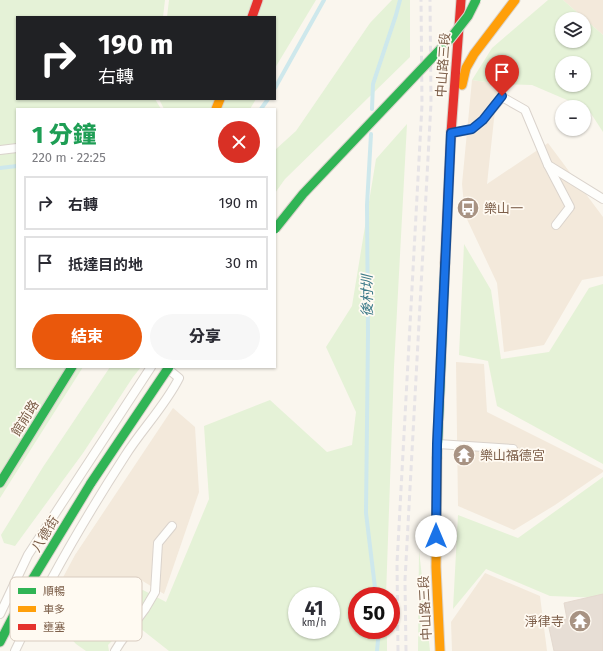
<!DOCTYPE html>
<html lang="zh-TW">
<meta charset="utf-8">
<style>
body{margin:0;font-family:"Fira Sans","Noto Sans TC",sans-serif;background:#f7f7f7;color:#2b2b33;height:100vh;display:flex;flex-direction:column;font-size:15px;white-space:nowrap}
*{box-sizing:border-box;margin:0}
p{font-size:13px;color:#7c7c81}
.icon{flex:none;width:22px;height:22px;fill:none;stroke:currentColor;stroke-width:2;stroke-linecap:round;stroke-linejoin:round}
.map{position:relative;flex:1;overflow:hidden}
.drawer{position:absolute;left:16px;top:108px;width:260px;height:260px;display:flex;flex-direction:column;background:#fff;border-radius:0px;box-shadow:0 1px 3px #0004}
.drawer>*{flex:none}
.guide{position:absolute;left:16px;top:16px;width:260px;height:84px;border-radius:0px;box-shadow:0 1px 3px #0004;background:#202124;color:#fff;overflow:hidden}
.buttons{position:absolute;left:555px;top:12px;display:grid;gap:8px}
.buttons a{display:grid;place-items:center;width:36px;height:36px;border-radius:50%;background:#fff;box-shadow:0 1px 3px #0004;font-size:20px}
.speed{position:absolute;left:288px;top:587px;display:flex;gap:8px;font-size:20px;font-weight:700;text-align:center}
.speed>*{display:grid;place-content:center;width:52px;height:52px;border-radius:50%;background:#fff;box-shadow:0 1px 3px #0004;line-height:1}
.speed small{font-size:10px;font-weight:400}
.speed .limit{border:6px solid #d22;background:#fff;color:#111}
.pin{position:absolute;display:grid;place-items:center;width:34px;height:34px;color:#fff;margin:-41px -17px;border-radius:50% 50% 50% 0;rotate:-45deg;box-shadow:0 0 4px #0007}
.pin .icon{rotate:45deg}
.me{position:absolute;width:44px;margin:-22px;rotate:0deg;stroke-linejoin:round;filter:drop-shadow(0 0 3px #0008)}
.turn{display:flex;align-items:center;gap:14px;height:84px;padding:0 16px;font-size:18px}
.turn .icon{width:52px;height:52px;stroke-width:2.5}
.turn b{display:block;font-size:28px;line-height:34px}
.round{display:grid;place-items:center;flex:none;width:42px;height:42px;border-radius:21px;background:#f7f7f7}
.overview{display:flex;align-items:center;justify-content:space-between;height:68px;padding:0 16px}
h1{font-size:24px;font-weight:800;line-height:30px;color:#1e9e55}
.primary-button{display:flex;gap:8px;margin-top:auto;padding:8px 16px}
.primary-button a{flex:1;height:46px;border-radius:24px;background:#ea580c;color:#fff;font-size:16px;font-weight:800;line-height:46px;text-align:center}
.primary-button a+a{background:#f7f7f7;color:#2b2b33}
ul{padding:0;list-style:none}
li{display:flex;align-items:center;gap:12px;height:54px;margin:0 8px 6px;padding:0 8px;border:2px solid #e1e1e2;border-radius:0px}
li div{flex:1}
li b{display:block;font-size:15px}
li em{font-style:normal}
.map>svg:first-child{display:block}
</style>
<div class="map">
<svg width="603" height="651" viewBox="0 0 603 651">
<rect width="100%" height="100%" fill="#faf6ee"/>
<!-- residential -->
<g fill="#f3e9db">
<path d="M563 0H603V35Z"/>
<path d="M472 80 500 84 494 119 487 184 548 143 603 217V276L582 280 544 345 504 352 497 283 465 215 462 184Z"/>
<path d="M456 362 484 364 487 412 603 470V472L555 505 514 530 458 506Z"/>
<path d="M173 408 195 427 199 492 164 594 141 580 102 603 53 616 45 611 75 555Z"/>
<path d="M485 573 540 596 547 651H452L451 622Z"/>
</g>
<!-- green -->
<g fill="#e5f2d7" fill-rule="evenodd">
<path d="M0 0H165L163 17H17V99H155L161 109H17V367H83L0 498Z"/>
<path d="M169 0H316L275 68V17H167Z"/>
<path d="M392 0H410V57L285 179 275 193V150L296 131 370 23Z"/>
<path d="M548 0H563L603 35V132L588 109 532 85 500 84 472 80 492 48ZM562 19H584V41H562ZM562 63H584V85H562Z"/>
<path d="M159 99H256L250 109H164Z"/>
<path d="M407 124 394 367 386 596H357V630H387V651H169L131 621 108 645 109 651H86L76 644 59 625 143 590 166 602 209 499 204 426 270 400 327 452 352 445 356 412 326 347 352 306 376 159ZM297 596H331V630H297Z"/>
<path d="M464 244 491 290 501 359 549 352 589 288 603 284V464L497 406 488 361 459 355Z"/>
<path d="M110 367H141L133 377 83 453 15 546 4 543 1 535 43 467Z"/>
<path d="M603 477V598L550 596 486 569 453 609 458 515 518 538Z"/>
<path d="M419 550 430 651H418Z"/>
</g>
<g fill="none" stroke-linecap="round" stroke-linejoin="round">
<!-- stream -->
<g stroke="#cee8ec" stroke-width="4">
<path d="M275 88 324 0"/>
<path d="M261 109 268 99"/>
<path d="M372 109 373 84 396 15 400 0"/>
<path d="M371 134 367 205 368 334 366 513 376 596"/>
<path d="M0 168 17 166"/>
<path d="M377 651 379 630"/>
</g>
</g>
<!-- building -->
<path fill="#e7ded5" stroke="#e4d9cf" d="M603 594V651H554L548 623 567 619 564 603Z"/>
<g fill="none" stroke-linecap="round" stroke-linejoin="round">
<!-- lane casing -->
<g stroke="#dad3cc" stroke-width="10">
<g id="lane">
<path d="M453 133 472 129 483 120 502 97 525 110 548 165 603 199"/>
<path d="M0 150 17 148"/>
<path d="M548 165 570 207 556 225"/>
<path d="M438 444 513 449"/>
<path d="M0 614 28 555 151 367"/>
<path d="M15 651C47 583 85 518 125 456 142 429 165 406 179 378L168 369"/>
<path d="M115 651 120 643 145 609 155 592 158 543 172 526"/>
</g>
</g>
<!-- fast casing -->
<g stroke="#dad3cb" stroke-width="11">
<g id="fast">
<path d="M437 458 445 263"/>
<path d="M0 483 72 367"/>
<path d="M0 642 32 580 91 483"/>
</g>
</g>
<!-- slow casing -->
<g stroke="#dad3cb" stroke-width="11">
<g id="slow">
<path d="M462 85 466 68 474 54 515 0"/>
<path d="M216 109 220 99"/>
<path d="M437 458 436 567 440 651"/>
</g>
</g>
<!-- jam casing -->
<g stroke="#dad3cb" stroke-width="11">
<g id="jam">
<path d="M252 17 258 0"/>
<path d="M445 263 451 133 461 0"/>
</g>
</g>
<!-- lane -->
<use href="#lane" stroke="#fefefc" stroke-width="8"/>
<!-- fast -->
<use href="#fast" stroke="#30b455" stroke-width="9"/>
<!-- slow -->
<use href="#slow" stroke="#ff9f0a" stroke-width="9"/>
<!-- jam -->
<use href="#jam" stroke="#e5322d" stroke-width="9"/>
<!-- rail -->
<g stroke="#e6e3e6" stroke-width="3" stroke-dasharray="6 4" stroke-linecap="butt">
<path d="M398 651 397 563 422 105 421 0"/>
<path d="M406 651 405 580 431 103 430 0"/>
</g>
<!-- fast-bridge casing -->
<g stroke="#dad3cb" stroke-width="11" stroke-linecap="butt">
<g id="fast-bridge">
<path d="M275 229 303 194 450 39 468 16 476 0"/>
<path d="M91 483 169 367"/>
</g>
</g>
<!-- fast-bridge -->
<use href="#fast-bridge" stroke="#30b455" stroke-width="9"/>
</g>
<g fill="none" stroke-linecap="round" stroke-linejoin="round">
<!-- route casing -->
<g stroke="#114b97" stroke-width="10">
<path id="route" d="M436 536 437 444 451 133 472 129 483 120 502 96"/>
</g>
<!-- route -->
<use href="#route" stroke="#1a73e8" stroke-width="7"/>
</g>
<!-- icons -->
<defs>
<g id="bus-disc" transform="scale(1.15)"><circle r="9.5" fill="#a89383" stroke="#fffaf2"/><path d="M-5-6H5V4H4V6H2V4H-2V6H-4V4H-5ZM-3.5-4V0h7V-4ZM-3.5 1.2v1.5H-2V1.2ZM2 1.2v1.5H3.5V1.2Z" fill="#fff"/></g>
<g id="temple-disc" transform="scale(1.15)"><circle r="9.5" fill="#a89383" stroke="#fffaf2"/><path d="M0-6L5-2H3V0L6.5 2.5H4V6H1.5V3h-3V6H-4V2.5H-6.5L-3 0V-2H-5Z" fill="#fff"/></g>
</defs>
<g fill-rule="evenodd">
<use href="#bus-disc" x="468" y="208"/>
<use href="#temple-disc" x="464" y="455"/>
<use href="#temple-disc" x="580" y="621"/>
</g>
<g text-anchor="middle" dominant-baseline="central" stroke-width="3.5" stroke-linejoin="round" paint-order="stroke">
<!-- street labels -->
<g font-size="13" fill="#7c5e49" stroke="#fffaf2">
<text transform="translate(443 65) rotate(-86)">中山路三段</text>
<text transform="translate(25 418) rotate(-58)">館前路</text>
<text transform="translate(45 534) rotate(-58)">八德街</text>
<text transform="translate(425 608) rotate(-93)">中山路三段</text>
</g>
<!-- poi labels -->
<g font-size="13" fill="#7c5e49" stroke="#fffaf2" text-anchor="start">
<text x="484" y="208">樂山一</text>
<text x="480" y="455">樂山福德宮</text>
<text x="564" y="621" text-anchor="end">淨律寺</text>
</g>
<!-- water labels -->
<g font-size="14" font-style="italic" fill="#3e7b8a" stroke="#fffaf2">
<text transform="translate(367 296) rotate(-90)">後村圳</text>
</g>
</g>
<!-- legend -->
<rect x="10" y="577" width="132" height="64" rx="6" fill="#fffaf2" stroke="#d8cbbf" stroke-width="1"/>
<rect x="18" y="588" width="18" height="6" fill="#30b455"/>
<rect x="18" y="606" width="18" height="6" fill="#ff9f0a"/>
<rect x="18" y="624" width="18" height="6" fill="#e5322d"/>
<g font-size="11" fill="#7c5e49">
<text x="43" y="595">順暢</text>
<text x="43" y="613">車多</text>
<text x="43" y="631">壅塞</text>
</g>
</svg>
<div class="buttons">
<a><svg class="icon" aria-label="layers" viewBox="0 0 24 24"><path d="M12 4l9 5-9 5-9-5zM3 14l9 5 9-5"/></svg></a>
<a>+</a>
<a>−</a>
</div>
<div class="speed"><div>41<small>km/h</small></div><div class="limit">50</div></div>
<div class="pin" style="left:502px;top:96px;background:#d93025"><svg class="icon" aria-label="arrive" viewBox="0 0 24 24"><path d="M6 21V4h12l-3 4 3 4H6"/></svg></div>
<svg class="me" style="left:436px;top:536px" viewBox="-20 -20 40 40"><circle r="19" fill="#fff"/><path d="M0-13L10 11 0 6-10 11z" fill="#1a73e8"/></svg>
<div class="guide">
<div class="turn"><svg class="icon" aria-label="right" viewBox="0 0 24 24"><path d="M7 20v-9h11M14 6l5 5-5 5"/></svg><div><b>190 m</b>右轉</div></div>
</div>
<section class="drawer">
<div class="overview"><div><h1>1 分鐘</h1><p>220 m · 22:25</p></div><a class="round" style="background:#d93025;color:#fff"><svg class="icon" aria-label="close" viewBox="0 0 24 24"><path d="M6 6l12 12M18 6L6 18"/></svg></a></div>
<ul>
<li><svg class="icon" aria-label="right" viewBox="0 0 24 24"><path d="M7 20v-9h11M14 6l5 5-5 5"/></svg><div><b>右轉</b></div><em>190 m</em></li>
<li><svg class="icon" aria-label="arrive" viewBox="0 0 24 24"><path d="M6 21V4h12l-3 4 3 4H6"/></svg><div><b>抵達目的地</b></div><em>30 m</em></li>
</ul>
<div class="primary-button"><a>結束</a><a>分享</a></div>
</section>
</div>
